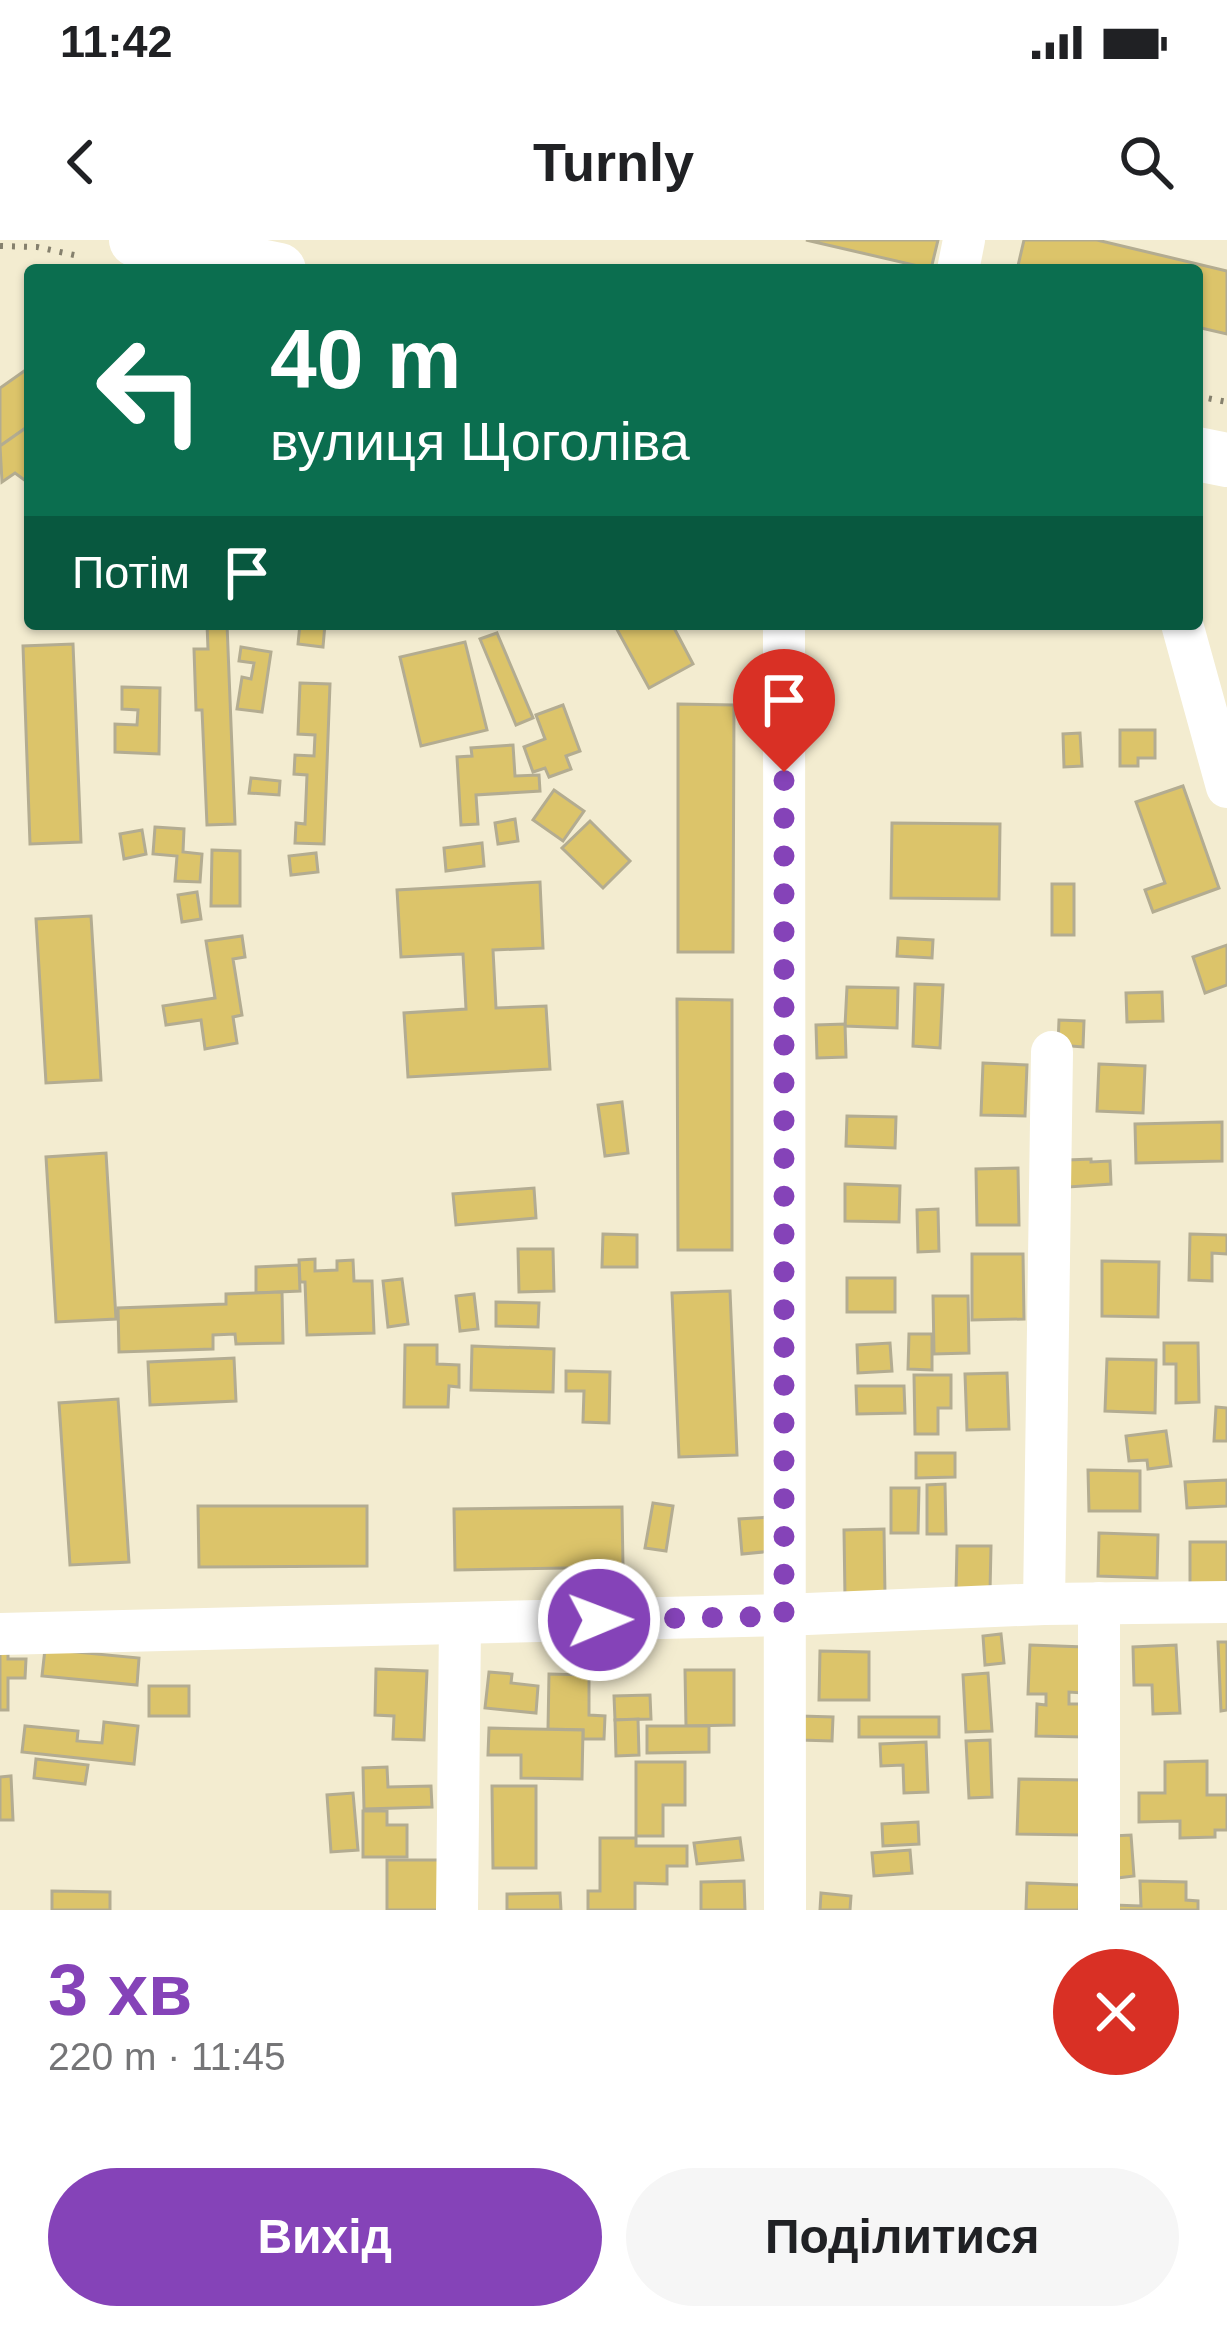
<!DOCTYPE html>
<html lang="uk">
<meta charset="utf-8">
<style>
body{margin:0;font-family:Helvetica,sans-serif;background:#f6f6f6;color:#202124;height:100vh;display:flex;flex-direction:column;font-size:45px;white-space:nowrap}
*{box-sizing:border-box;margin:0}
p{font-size:39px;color:#757577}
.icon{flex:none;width:66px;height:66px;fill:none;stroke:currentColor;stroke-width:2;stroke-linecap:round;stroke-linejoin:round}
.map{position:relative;height:1670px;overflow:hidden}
.panel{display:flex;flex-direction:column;background:#fff;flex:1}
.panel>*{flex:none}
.guide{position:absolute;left:24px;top:24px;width:1179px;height:366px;border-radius:12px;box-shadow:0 3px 9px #0004;background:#0b6e4f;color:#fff;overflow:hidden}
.pin{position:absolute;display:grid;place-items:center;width:102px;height:102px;color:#fff;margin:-123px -51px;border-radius:50% 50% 50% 0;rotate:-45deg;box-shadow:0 0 12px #0007}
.pin .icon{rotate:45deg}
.me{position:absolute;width:132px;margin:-66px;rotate:89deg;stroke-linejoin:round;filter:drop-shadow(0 0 9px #0008)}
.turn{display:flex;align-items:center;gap:42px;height:252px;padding:0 48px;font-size:54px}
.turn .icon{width:156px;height:156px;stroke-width:2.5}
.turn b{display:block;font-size:84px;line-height:102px}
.then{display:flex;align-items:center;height:114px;padding:0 48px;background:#0003;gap:24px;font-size:45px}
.round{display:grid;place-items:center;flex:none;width:126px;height:126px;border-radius:63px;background:#f6f6f6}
.summary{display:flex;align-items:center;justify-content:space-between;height:204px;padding:0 48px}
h1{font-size:72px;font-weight:700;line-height:90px;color:#8543b8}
.action{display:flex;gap:24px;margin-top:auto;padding:24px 48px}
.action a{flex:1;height:138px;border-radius:72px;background:#8543b8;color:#fff;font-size:48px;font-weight:700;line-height:138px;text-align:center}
.action a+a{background:#f6f6f6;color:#202124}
.status{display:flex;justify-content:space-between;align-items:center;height:84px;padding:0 60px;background:#fff;direction:ltr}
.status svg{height:33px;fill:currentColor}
header{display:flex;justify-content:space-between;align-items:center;height:156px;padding:0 48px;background:#fff;font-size:54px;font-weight:700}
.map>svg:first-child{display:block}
</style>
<div class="status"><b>11:42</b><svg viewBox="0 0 49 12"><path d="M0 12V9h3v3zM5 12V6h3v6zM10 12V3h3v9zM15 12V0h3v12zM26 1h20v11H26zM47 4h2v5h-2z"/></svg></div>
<header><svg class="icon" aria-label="back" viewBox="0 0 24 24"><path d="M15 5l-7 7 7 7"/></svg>Turnly<svg class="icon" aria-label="search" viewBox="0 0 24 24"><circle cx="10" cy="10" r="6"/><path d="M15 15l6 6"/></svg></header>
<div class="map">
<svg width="1227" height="1670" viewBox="0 0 1227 1670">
<rect width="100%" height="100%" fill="#f3ecd0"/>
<!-- building -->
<g fill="#dcc46a" stroke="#b3ac91" stroke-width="3">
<path d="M806 0H938L931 29Z"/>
<path d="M1024 0H1097L1227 31V94L1197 87V30H1017Z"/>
<path d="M30 127V185L0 206V148Z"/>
<path d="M30 185V244L15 233 2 242 0 206Z"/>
<path d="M207 384H227L235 584 207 585 202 470H196L194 409H208Z"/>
<path d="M300 384H325L323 407 298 404Z"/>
<path d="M614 384H672L693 424 649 448Z"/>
<path d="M497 393 533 478 516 485 480 399Z"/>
<path d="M465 402 487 490 421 506 400 417Z"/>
<path d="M73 404 81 602 30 604 23 406Z"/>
<path d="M241 407 271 412 262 472 237 469 242 437 251 439 254 423 239 421Z"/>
<path d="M300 443 330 444 324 604 295 603 296 583 305 584 307 535 294 534 295 515 314 516 315 495 298 494Z"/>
<path d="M122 447 160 448 159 514 115 512V484L137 485 138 470 122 469Z"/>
<path d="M678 464 734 465 733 712H678Z"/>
<path d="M563 465 580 511 566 516 571 529 549 537 545 528 533 532 524 507 545 499 536 475Z"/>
<path d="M1120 490H1155V518H1138V526H1120Z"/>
<path d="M1080 493 1082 526 1064 527 1063 494Z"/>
<path d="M513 505 515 536 539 535 540 551 476 555 478 584 461 585 457 517 472 516 471 508Z"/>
<path d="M251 538 280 541 279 555 249 553Z"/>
<path d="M1183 546 1219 648 1153 672 1145 650 1165 643 1136 562Z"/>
<path d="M554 550 584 571 563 601 533 580Z"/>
<path d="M515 579 518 601 498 604 495 583Z"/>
<path d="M590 581 630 621 603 648 562 608Z"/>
<path d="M892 583 1000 584 999 659 891 658Z"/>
<path d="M155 587 184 589 183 612 202 614 200 642 175 641 177 616 153 614Z"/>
<path d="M142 590 146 614 124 619 120 594Z"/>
<path d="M482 603 484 626 446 631 444 608Z"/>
<path d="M212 610 240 611V666H211Z"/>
<path d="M316 613 318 632 291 635 289 616Z"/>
<path d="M540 642 543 708 493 710 496 768 546 766 550 829 408 837 404 773 466 769 463 714 401 717 397 650Z"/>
<rect x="1052" y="644" width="22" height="51"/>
<path d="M197 652 201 679 182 682 178 655Z"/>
<path d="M91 676 101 840 46 843 36 679Z"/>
<path d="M242 696 245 717 233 719 242 775 233 777 237 803 205 809 201 780 166 785 163 766 215 758 206 701Z"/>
<path d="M898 698 933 700 932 718 897 716Z"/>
<path d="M1227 705V745L1205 753 1193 717Z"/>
<path d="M915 744 943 745 940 808 913 806Z"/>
<path d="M847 747 898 748 897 788 845 786Z"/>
<path d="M1162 752 1163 781 1127 782 1126 753Z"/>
<path d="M677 759 732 760V1010H678Z"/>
<path d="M1059 780 1084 781 1083 807 1058 805Z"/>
<path d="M845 784 846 817 817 818 816 785Z"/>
<path d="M983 823 1027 825 1025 876 981 875Z"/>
<path d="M1099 824 1145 826 1143 873 1097 871Z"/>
<path d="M622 862 628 913 605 916 598 865Z"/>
<path d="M847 876 896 877 895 908 846 906Z"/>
<path d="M1222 882V921L1136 923 1135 884Z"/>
<path d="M106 913 116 1079 56 1082 46 917Z"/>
<path d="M1091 919V922L1110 921 1111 944 1069 947 1068 920Z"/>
<path d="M1018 928 1019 985H977L976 929Z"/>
<path d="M845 944 900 946 899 982 845 981Z"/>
<path d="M534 948 536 978 456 985 453 954Z"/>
<path d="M938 969 939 1011 918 1012 917 970Z"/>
<path d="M603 994 637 995V1027H602Z"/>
<path d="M1190 994 1227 995V1014L1212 1013V1041L1189 1040Z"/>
<path d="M518 1009H553L554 1051 519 1052Z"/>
<path d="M972 1014H1023L1024 1079 972 1080Z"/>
<path d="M315 1019V1031L337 1030V1021L353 1020 354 1041H372L374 1093 307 1095 305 1042H300L299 1020Z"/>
<path d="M1102 1021 1159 1022 1158 1077 1102 1076Z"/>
<path d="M299 1025 300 1051 256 1053V1027Z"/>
<rect x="847" y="1038" width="48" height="34"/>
<path d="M402 1039 408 1084 388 1087 383 1041Z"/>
<path d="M730 1051 737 1215 679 1217 672 1053Z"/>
<path d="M282 1052 283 1103 236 1104 235 1094 213 1095V1109L119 1112 118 1068 226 1064V1054Z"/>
<path d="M474 1054 478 1089 460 1091 456 1056Z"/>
<path d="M933 1056H968L969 1113 934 1114Z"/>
<path d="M496 1062 539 1063 538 1087 496 1086Z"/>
<path d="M909 1094H932V1130L908 1129Z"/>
<path d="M890 1103 892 1131 858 1133 857 1105Z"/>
<path d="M1164 1103H1198L1199 1162 1176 1163V1124H1164Z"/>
<path d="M405 1105H437V1124L459 1125V1147L449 1146 448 1167H404Z"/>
<path d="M472 1106 554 1109 553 1152 471 1150Z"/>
<path d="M234 1118 236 1161 150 1165 148 1122Z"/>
<path d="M1107 1119 1156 1120 1155 1173 1105 1171Z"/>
<path d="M566 1131 610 1132 609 1183 583 1182 584 1151H566Z"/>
<path d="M1007 1133 1009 1189 967 1190 965 1134Z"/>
<path d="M914 1135H951V1168H938V1194H915Z"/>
<path d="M856 1146H904L905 1173 857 1174Z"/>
<path d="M118 1159 129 1322 70 1325 59 1163Z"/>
<path d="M1216 1167 1227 1168V1201H1214Z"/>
<path d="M1166 1191 1171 1226 1148 1229 1147 1220 1129 1221 1126 1196Z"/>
<path d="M916 1213H955V1237L916 1238Z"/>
<path d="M1088 1230 1140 1231V1271H1089Z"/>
<path d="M1227 1240V1266L1187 1268 1185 1242Z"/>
<path d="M945 1244 946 1294H927V1245Z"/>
<path d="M891 1248H919L918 1293H891Z"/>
<path d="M653 1263 673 1266 666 1311 645 1308Z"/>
<path d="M198 1266H367V1326L199 1327Z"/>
<path d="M622 1267 623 1327 455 1330 454 1269Z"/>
<path d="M771 1277 773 1311 742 1314 739 1279Z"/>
<path d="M884 1289 885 1356 845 1357 844 1290Z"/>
<path d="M1099 1293 1158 1295 1157 1338 1098 1336Z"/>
<rect x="1190" y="1302" width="37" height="43"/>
<path d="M957 1306H991L990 1352H956Z"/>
<path d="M1001 1394 1004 1423 985 1425 983 1396Z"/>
<path d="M1218 1402H1227V1470L1221 1471Z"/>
<path d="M1030 1405 1084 1407 1082 1453 1069 1452V1464H1086L1084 1497 1036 1496 1037 1464 1046 1465V1454H1028Z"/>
<path d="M1176 1405 1180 1473 1153 1474 1152 1445H1134L1133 1407Z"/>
<path d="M0 1408H8V1419H26L25 1438H8V1470H0Z"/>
<path d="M45 1409 139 1418 137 1445 42 1436Z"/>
<path d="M820 1411 869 1412V1460H819Z"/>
<path d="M376 1429 427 1431 424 1500 393 1499 394 1476 375 1475Z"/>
<path d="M685 1430H734V1485L686 1486Z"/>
<path d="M489 1432 512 1434 511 1443 538 1446 536 1473 485 1468Z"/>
<path d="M988 1433 992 1491 966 1492 963 1435Z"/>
<path d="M549 1434 589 1435V1475L605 1476 604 1499H583V1490L548 1489Z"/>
<rect x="149" y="1446" width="40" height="30"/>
<path d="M650 1455 651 1479 615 1480 614 1456Z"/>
<path d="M800 1476 833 1477 832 1501 800 1500Z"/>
<rect x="859" y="1477" width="80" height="20"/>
<path d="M638 1479 639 1515 616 1516 615 1480Z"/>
<path d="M104 1482 138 1486 134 1524 22 1512 25 1486 78 1491 77 1501 102 1503Z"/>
<path d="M647 1486H709V1512L647 1513Z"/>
<path d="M489 1488 583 1490 582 1539 521 1538V1515H488Z"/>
<path d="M990 1500 992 1557 969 1558 966 1501Z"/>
<path d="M926 1502 928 1552 904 1553 903 1525 881 1526 880 1504Z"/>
<path d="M36 1519 88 1525 85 1544 34 1538Z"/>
<path d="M1207 1521V1555H1227V1590H1215V1597L1180 1598V1581L1139 1582V1553H1165V1522Z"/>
<path d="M636 1522H685V1565H663V1596H636Z"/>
<path d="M387 1527 388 1547 431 1546 432 1567 364 1569 363 1528Z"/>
<path d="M11 1536 13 1580H0V1537Z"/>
<path d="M1019 1539 1083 1540 1082 1595 1017 1594Z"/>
<path d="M492 1546H536V1628H493Z"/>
<path d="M353 1553 358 1610 331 1612 327 1555Z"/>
<path d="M363 1571H387V1585H407V1617H363Z"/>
<path d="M918 1582 919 1604 883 1606 882 1584Z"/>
<path d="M1131 1595 1134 1636 1117 1638 1113 1596Z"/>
<path d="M600 1598H636V1606H687V1626H667V1644L635 1643V1670H588V1651H600Z"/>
<path d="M740 1598 743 1620 697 1624 694 1603Z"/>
<path d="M910 1610 912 1633 874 1636 872 1613Z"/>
<rect x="387" y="1620" width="57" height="50"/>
<path d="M744 1641 745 1670H701V1642Z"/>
<path d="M1140 1641 1186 1642V1660L1198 1661V1670H1114V1665L1141 1666Z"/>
<path d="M1027 1643 1080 1645 1079 1670H1026Z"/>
<path d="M52 1651 110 1652V1670H52Z"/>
<path d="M560 1653 561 1670H507V1654Z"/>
<path d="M821 1653 851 1656 850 1670H820Z"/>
</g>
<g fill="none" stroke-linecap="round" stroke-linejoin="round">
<!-- path -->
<g stroke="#85806d" stroke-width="6" stroke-dasharray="3 9" stroke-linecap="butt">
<path d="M0 6 37 7 79 16"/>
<path d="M1197 156 1227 162"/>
</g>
<!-- minor -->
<g stroke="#fff" stroke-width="42">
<path d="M958 30 964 0"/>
<path d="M784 384 785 1670"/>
<path d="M1182 384 1227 547"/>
<path d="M1044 1364 1052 812"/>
<path d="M0 1394 784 1375 1044 1364 1227 1362"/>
<path d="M457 1670 460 1383"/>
<path d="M1099 1670V1363"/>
</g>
<!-- major -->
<g stroke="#fff" stroke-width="54">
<path d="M136 0 279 30"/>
<path d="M1197 214 1227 220"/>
</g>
</g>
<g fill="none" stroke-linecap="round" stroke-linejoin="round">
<!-- route -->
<path stroke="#8543b8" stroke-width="21" stroke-dasharray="0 37.8" d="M599 1380 784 1376V532"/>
</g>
</svg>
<div class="pin" style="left:784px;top:532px;background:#d93025"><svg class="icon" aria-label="arrive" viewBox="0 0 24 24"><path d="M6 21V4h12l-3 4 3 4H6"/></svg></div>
<svg class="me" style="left:599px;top:1380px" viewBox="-20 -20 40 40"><circle r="17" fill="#8543b8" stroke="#fff" stroke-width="3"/><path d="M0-11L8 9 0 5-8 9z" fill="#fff"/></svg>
<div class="guide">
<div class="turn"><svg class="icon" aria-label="left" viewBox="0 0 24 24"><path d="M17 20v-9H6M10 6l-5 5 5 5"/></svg><div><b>40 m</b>вулиця Щоголіва</div></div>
<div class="then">Потім<svg class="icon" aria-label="arrive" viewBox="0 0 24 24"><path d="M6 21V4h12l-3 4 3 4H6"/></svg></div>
</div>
</div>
<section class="panel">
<div class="summary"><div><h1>3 хв</h1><p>220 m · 11:45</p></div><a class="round" style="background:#d93025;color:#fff"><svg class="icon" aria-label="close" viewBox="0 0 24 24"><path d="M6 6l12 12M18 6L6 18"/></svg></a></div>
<div class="action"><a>Вихід</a><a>Поділитися</a></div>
</section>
